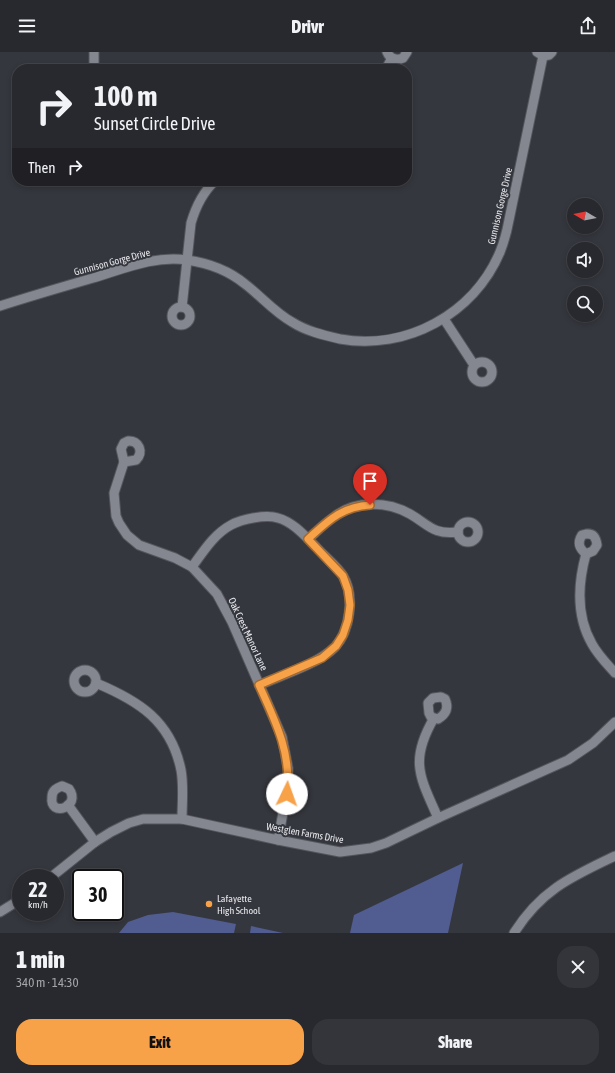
<!DOCTYPE html>
<meta charset="utf-8">
<style>
body{margin:0;font-family:"Asap Condensed",sans-serif;background:#34353a;color:#f1f3f6;height:100vh;display:flex;flex-direction:column;font-size:15px;white-space:nowrap}
*{box-sizing:border-box;margin:0}
p{font-size:13px;color:#a5a6aa}
.icon{flex:none;width:22px;height:22px;fill:none;stroke:currentColor;stroke-width:2;stroke-linecap:round;stroke-linejoin:round}
.map{position:relative;height:881px;overflow:hidden}
.drawer{display:flex;flex-direction:column;background:#28292e;flex:1}
.drawer>*{flex:none}
.guide{position:absolute;left:12px;top:12px;width:400px;height:122px;border-radius:16px;box-shadow:0 2px 6px #0003,0 0 0 1px #44454a;background:#28292e;color:#f1f3f6;overflow:hidden}
.needle{width:26px;rotate:280deg}
.tools{position:absolute;left:567px;top:146px;display:grid;gap:8px}
.tools a{display:grid;place-items:center;width:36px;height:36px;border-radius:50%;background:#28292e;box-shadow:0 2px 6px #0003,0 0 0 1px #44454a;font-size:20px}
.speed{position:absolute;left:12px;top:817px;display:flex;gap:8px;font-size:20px;font-weight:700;text-align:center}
.speed>*{display:grid;place-content:center;width:52px;height:52px;border-radius:50%;background:#28292e;box-shadow:0 2px 6px #0003,0 0 0 1px #44454a;line-height:1}
.speed small{font-size:10px;font-weight:400}
.speed .limit{border:2px solid #111;border-radius:6px;background:#fff;color:#111}
.pin{position:absolute;display:grid;place-items:center;width:34px;height:34px;color:#fff;margin:-41px -17px;border-radius:50% 50% 50% 0;rotate:-45deg;box-shadow:0 0 4px #0007}
.pin .icon{rotate:45deg}
.me{position:absolute;width:44px;margin:-22px;rotate:3deg;stroke-linejoin:round;filter:drop-shadow(0 0 3px #0008)}
.turn{display:flex;align-items:center;gap:14px;height:84px;padding:0 16px;font-size:18px}
.turn .icon{width:52px;height:52px;stroke-width:2.5}
.turn b{display:block;font-size:28px;line-height:34px}
.then{display:flex;align-items:center;height:38px;padding:0 16px;background:#0003;gap:8px;font-size:15px}
.round{display:grid;place-items:center;flex:none;width:42px;height:42px;border-radius:16px;background:#34353a}
.headline{display:flex;align-items:center;justify-content:space-between;height:68px;padding:0 16px}
h1{font-size:24px;font-weight:800;line-height:30px}
.button{display:flex;gap:8px;margin-top:auto;padding:8px 16px}
.button a{flex:1;height:46px;border-radius:16px;background:#f7a149;color:#111;font-size:16px;font-weight:800;line-height:46px;text-align:center}
.button a+a{background:#34353a;color:#f1f3f6}
header{display:flex;justify-content:space-between;align-items:center;height:52px;padding:0 16px;background:#28292e;font-size:18px;font-weight:800}
.map>svg:first-child{display:block}
</style>
<header><svg class="icon" aria-label="menu" viewBox="0 0 24 24"><path d="M4 6h16M4 12h16M4 18h16"/></svg>Drivr<svg class="icon" aria-label="share" viewBox="0 0 24 24"><path d="M12 15V3M7 8l5-5 5 5M5 13v7h14v-7"/></svg></header>
<div class="map">
<svg width="615" height="881" viewBox="0 0 615 881">
<rect width="100%" height="100%" fill="#35373e"/>
<!-- green -->
<g fill="#515c90">
<path d="M463 811 448 881H350L354 863Z"/>
<path d="M173 860 236 872 234 881H119L128 870 148 863Z"/>
<path d="M251 874 283 881H250Z"/>
</g>
<g fill="none" stroke-linecap="round" stroke-linejoin="round">
<!-- minor casing -->
<g stroke="#55565d" stroke-width="11">
<g id="minor">
<path d="M94 0V17"/>
<path d="M387 0C390 7 396 9 403 6L407 0"/>
<path d="M537 0 543 4 549 3 552 0"/>
<path d="M386 17 392 6"/>
<path d="M0 254C31 244 62 235 93 226 123 217 155 203 187 208 208 211 228 218 245 232 261 244 274 260 292 270 306 279 323 283 340 287 406 299 474 262 500 200 504 190 507 179 509 168L543 4"/>
<path d="M182 255 191 171C196 154 203 140 215 129"/>
<circle cx="181" cy="264" r="9"/>
<path d="M444 267 474 313"/>
<circle cx="482" cy="320" r="10"/>
<path d="M128 389C139 388 144 400 136 408L124 410 121 397 124 391Z"/>
<path d="M124 410 114 441 116 464 119 471 127 483 139 493 175 506 192 515 217 542 232 570 282 685 288 716V733L278 788"/>
<circle cx="468" cy="480" r="10"/>
<path d="M586 482C594 481 596 486 597 493L593 499 586 502C579 496 577 491 582 483Z"/>
<path d="M308 487C316 480 325 471 334 465 355 448 387 449 410 462 429 473 433 483 458 480"/>
<path d="M586 502C578 531 576 564 592 592 598 603 607 612 615 621"/>
<path d="M192 515C203 500 214 482 231 473 242 467 266 462 278 466 293 470 305 484 316 495 323 503 338 515 343 524 355 543 350 579 335 595 318 612 282 623 259 633"/>
<circle cx="85" cy="629" r="11"/>
<path d="M96 631C139 649 171 669 181 718 184 734 182 751 182 767"/>
<path d="M441 645 445 647C449 656 446 662 438 667L431 665 429 661 428 651 433 646Z"/>
<path d="M434 666C409 709 420 725 438 766"/>
<path d="M62 734 69 737C82 755 49 766 52 745 52 738 57 736 62 734Z"/>
<path d="M68 753 95 790"/>
<path d="M50 826 95 790 111 780 129 771 143 767H182L278 788 340 800 371 796 386 791 438 766 568 708 593 691 615 670"/>
<path d="M0 860 21 847"/>
<path d="M514 881C541 838 571 825 615 804"/>
</g>
</g>
<!-- minor -->
<use href="#minor" stroke="#858790" stroke-width="9"/>
</g>
<g fill="none" stroke-linecap="round" stroke-linejoin="round">
<!-- route casing -->
<g stroke="#a1692f" stroke-width="10">
<path id="route" d="M287 742C292 702 275 668 259 633L322 606 336 594 343 583 348 568 350 553 348 538 343 524 308 487C328 469 341 455 370 453"/>
</g>
<!-- route -->
<use href="#route" stroke="#f7a149" stroke-width="7"/>
</g>
<!-- markers -->
<circle fill="#f7a149" stroke="#35373e" stroke-width="1.5" cx="209" cy="852" r="4"/>
<g text-anchor="middle" dominant-baseline="central" stroke-width="4" stroke-linejoin="round" paint-order="stroke">
<!-- street labels -->
<g font-size="10" fill="#e6e7ec" stroke="#35373e">
<text transform="translate(500 154) rotate(-77)">Gunnison Gorge Drive</text>
<text transform="translate(112 210) rotate(-15)">Gunnison Gorge Drive</text>
<text transform="translate(248 582) rotate(65)">Oak Crest Manor Lane</text>
<text transform="translate(305 781) rotate(10)">Westglen Farms Drive</text>
</g>
<!-- poi labels -->
<g font-size="10" fill="#e6e7ec" stroke="#35373e" text-anchor="start">
<text x="217" y="846">Lafayette<tspan x="217" dy="12">High School</tspan></text>
</g>
</g>
</svg>
<div class="tools">
<a><svg class="needle" viewBox="-14 -14 28 28"><path d="M0-13l5 13h-10z" fill="#e53935"/><path d="M0 13l5-13h-10z" fill="#a5a6aa"/></svg></a>
<a><svg class="icon" aria-label="sound" viewBox="0 0 24 24"><path d="M4 9h4l5-4v14l-5-4H4zM17 9q2 3 0 6"/></svg></a>
<a><svg class="icon" aria-label="search" viewBox="0 0 24 24"><circle cx="10" cy="10" r="6"/><path d="M15 15l6 6"/></svg></a>
</div>
<div class="speed"><div>22<small>km/h</small></div><div class="limit">30</div></div>
<div class="pin" style="left:370px;top:453px;background:#d93025"><svg class="icon" aria-label="arrive" viewBox="0 0 24 24"><path d="M6 21V4h12l-3 4 3 4H6"/></svg></div>
<svg class="me" style="left:287px;top:742px" viewBox="-20 -20 40 40"><circle r="19" fill="#fff"/><path d="M0-13L10 11 0 6-10 11z" fill="#f7a149"/></svg>
<div class="guide">
<div class="turn"><svg class="icon" aria-label="right" viewBox="0 0 24 24"><path d="M7 20v-9h11M14 6l5 5-5 5"/></svg><div><b>100 m</b>Sunset Circle Drive</div></div>
<div class="then">Then<svg class="icon" aria-label="right" viewBox="0 0 24 24"><path d="M7 20v-9h11M14 6l5 5-5 5"/></svg></div>
</div>
</div>
<section class="drawer">
<div class="headline"><div><h1>1 min</h1><p>340 m · 14:30</p></div><a class="round"><svg class="icon" aria-label="close" viewBox="0 0 24 24"><path d="M6 6l12 12M18 6L6 18"/></svg></a></div>
<div class="button"><a>Exit</a><a>Share</a></div>
</section>
